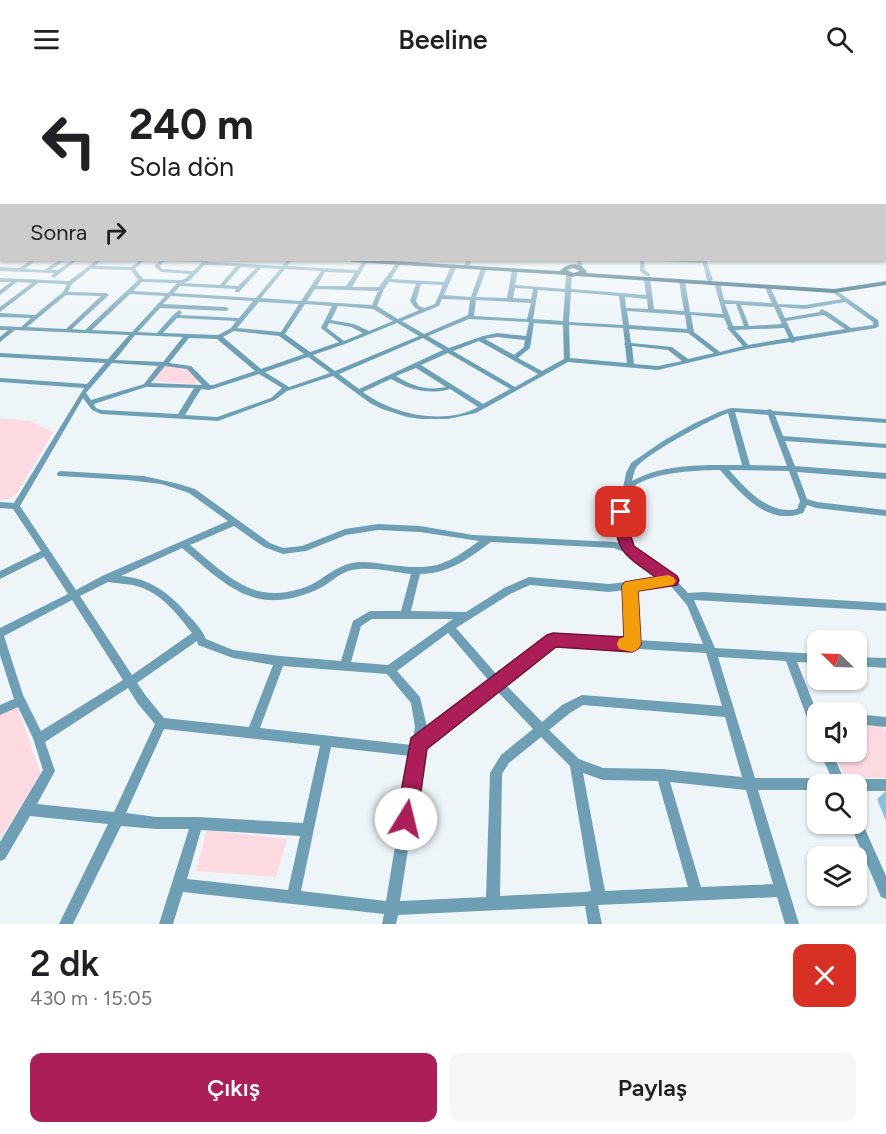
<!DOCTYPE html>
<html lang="tr">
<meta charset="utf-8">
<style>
body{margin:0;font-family:Figtree,sans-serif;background:#f6f6f6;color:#202124;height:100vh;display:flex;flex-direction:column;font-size:22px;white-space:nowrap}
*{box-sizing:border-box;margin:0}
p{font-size:20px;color:#757577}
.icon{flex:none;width:33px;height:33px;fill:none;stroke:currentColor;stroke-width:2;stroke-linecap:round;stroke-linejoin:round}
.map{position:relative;height:846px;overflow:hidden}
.details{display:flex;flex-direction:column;background:#fff;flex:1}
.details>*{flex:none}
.hud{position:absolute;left:0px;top:0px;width:886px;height:183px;box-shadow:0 2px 4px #0004;background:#fff;color:#202124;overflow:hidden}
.needle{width:39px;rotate:293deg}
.fabs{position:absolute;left:807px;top:552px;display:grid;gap:12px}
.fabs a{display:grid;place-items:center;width:60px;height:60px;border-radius:12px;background:#fff;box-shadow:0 2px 4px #0004;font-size:30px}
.pin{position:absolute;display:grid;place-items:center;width:51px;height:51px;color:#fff;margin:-26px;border-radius:12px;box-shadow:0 3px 9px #0006}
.me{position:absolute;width:66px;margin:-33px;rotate:9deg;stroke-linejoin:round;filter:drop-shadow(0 0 4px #0008)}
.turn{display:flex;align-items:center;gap:21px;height:126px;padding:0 30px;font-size:27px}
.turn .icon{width:78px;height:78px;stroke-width:2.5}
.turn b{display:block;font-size:42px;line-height:51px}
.then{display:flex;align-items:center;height:57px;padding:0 30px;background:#0003;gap:12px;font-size:22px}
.round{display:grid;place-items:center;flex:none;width:63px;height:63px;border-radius:12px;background:#f6f6f6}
.headline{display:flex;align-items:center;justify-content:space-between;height:102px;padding:0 30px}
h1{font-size:36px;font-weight:600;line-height:45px}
.cta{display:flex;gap:12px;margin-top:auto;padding:12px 30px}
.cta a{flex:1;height:69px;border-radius:12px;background:#ac1e58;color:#fff;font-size:24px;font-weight:600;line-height:69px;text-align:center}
.cta a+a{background:#f6f6f6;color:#202124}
header{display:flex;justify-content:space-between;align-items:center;height:78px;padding:0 30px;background:#fff;font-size:27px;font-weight:600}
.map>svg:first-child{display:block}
</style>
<header><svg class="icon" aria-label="menu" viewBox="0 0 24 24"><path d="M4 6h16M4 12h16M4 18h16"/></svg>Beeline<svg class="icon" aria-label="search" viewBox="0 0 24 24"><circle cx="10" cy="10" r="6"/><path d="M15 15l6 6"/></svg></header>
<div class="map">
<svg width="886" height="846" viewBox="0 0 886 846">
<rect width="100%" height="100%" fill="#edf5f9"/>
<!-- green -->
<g fill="#fddae2">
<path d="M162 288H184L199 302 194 306 151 303Z"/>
<path d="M0 340 30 343 53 354 16 417 8 422H0Z"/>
<path d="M17 628 41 696 0 761V635Z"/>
<path d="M857 646 882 648 886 655V700H845L834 674H856Z"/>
<path d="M207 752 287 761 276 799 196 793Z"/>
</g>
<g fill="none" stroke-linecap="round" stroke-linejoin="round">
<!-- minor -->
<g fill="#6e9fb4" fill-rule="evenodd">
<rect x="885" y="145" width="1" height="1"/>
<rect x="885" y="160" width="1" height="3"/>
<rect x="0" y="163" width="2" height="3"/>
<path d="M31 182H36L25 191 44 192 60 182H65L51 192H58L73 182H77L54 200 51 198 54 195 0 193V189L19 190Z"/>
<path d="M97 182H101L95 188 131 189 140 182H144L135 191 143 201 181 202 185 201 190 196 161 194 154 188 161 182H165L160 188 162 191 193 193 202 184 168 183 166 182H209L208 184 282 188 288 182H292L287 188 357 192 364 182H368L352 209H379L397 184 401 185 391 201 444 204 451 188 454 186 457 188 444 217 471 219 481 190 484 188 487 190 476 219 507 220 512 192 515 190 518 192 515 207 565 211 566 196 569 194 572 196 571 211 646 217 644 201 647 199 650 201 654 231 684 233 679 203 682 201 685 203 690 234 723 236 714 205 717 203 720 205 724 222 772 225 765 210 768 208 771 210 778 226 805 227 842 221 832 214 831 213 834 211 878 242 879 248 876 250 796 263 793 265 790 264 747 271 658 292 568 284 476 335 448 341H422L407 339 382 331 370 325 333 298 287 313 275 322 218 343 101 336 92 332 83 320 20 428 76 512 102 498 228 443 189 415 174 410 161 406 128 402 58 398 57 396 58 394 61 393 144 398 179 406 195 411 270 465 283 470 302 468 345 451 378 446 420 448 473 457 615 464 622 466 617 448 616 431 620 416 623 410 626 395 631 385 663 363 693 346 719 334 731 330 767 332 770 331 773 333 886 341V345L775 337 783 358 886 366V370L785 363 795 388 886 395V401L797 394 807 421 817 424 886 432V438L816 430 807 427 803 435C799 436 794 438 789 438 760 440 737 411 720 392 699 392 638 394 628 416 620 432 627 454 632 470 651 478 675 500 688 515L703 514 886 525V533L694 522 715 570 818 576V585L797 584 818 637V658L814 657 812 653 786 583 718 579 755 700H824L828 702 830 706H818V712H758L799 846H785L777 819 598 827 602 846H588L585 828 398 837 396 846H382L384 836 183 814 173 846H159L189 751H156L121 748 73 846H59L108 746 30 738 5 781 0 783V764L43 692 33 660 18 629 0 637V627L14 621 0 577V550L68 516 44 479 0 501V493L41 473 13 431 0 430V424L14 425 84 310 0 304V300L87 306 105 285 0 279V275L108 281 129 257 15 252 0 264V259L8 252H0V248L21 249 31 240 0 239V235L35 237 63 214 67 206 38 205 0 234V229L32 205 17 204 0 217V212L11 204H0V200L69 203ZM205 187 236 188 220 207 184 205 189 203ZM241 189 256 190 238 208 225 207ZM261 190 280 191 256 220 174 215 180 208 236 211 235 214H239ZM91 191 131 192 138 202 85 252 72 251 109 217 106 215 68 214 72 206ZM285 191 321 193 301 223 261 220ZM325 194 355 195 346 208H317ZM142 204 177 205 168 215 133 213ZM389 204 416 206 410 223 415 230 419 232 398 241 377 228 384 211ZM421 206 443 207 435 226 424 230 419 228 416 223ZM515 210 533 211 531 221 513 220ZM315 211 378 213 372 227 307 223ZM538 212 565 214 563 243 533 241ZM571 214 619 218 623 247 569 244ZM130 216 165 218 132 254 92 252ZM66 217 101 218 66 251 27 249ZM171 218 253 223 239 240 180 237 182 234 179 232 173 237 157 255 138 254 160 230 226 233 229 231 226 229 163 226ZM625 219 647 221 648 231 626 230ZM442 221 470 222 468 237 424 256 402 243 439 228ZM476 222 531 225 527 241 474 238ZM259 224 299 226 281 254 237 250ZM845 224 873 244V247L851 250 828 234 822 231 819 233 820 234 785 240 780 229 805 231ZM305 226 332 228 321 250 339 264 310 274 285 256ZM725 226H736L744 248H733ZM741 227 774 229 782 246 749 248ZM338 228 373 231 393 243 369 253 354 246 331 242ZM627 233 685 237 687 251 629 247ZM691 237 724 240 728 249 727 250 743 268 720 274 694 254ZM824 237 845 251 794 259 786 243ZM177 240 236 243 231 250 218 257 163 255ZM469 241 529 244 526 258 497 255 483 258 449 270 428 258ZM329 245 351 249 363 255 344 263 327 250ZM397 245 419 258 335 293 313 277 345 266ZM534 245 563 247 564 281 542 293 518 280 530 270ZM569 247 623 250 625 265 624 266 625 267 627 285 570 280ZM784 250 789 260 748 267 735 252ZM629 251 688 255 714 275 688 281 672 269 631 265ZM234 253 279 258 304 276 261 291 223 259ZM135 257 183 259 163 284 115 282ZM497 259 525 262 524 269 514 277 485 261ZM189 260 217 261 255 293 213 307H210L191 288 169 285ZM423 260 443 272 359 311 339 296ZM479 263 538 296 515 309 453 273ZM632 268 668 272 682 283 658 288 634 286ZM448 275 510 311 483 326 421 287ZM308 279 330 295 289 309 265 294ZM112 285 158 288 144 306 91 322 86 315ZM165 288 187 291 202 307 151 305ZM416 290 446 309C427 313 412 308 396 298ZM259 296 282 310 271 320 217 339 185 337 201 311 209 312 216 310ZM391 301C410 312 429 317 450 311L478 329C444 348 392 336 363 314ZM146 309 194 310 178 336 102 332 96 330 94 326ZM735 334 768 337 787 388 750 387ZM728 335 742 387C707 387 664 385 632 403 633 399 634 393 636 390 647 375 710 342 728 335ZM729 392 789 393 800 423 797 431C768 437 746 411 729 392ZM234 448 264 469 283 476 306 473 346 457 378 452 420 454 479 463C444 489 433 492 390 487 376 485 361 482 348 486 336 490 327 497 316 504 300 513 281 517 263 514 237 510 210 483 190 467ZM491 464 614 470 634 478 661 500 609 506 529 499 504 510 466 534 411 533 420 496C449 496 469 480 491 464ZM182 470C227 508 255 539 316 512 329 507 338 495 352 492 370 488 393 494 411 496L401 533H370L353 543 341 583 280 578 233 572 206 561C202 552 196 545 189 538 171 516 150 500 121 498ZM108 504C117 506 126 505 136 508 161 514 177 536 192 555L132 597 80 518ZM669 506 687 527 703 566 637 562 635 510ZM530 507 609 514 625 512 627 562 553 558 549 559 498 598 456 550 510 516ZM72 522 123 602 41 653 23 617 4 558ZM372 541H453L388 587 351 584 361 548ZM448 555 490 604 426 653 427 649 420 619 397 593ZM197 563 198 567 233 580 273 587 249 649 164 640 146 618 137 605ZM555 566 706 575 722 628 582 617 562 627 542 644 505 606ZM283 588 387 596 411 625 415 649 412 667 260 650ZM128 610 138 626 155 646 114 734 37 726 55 693 45 664ZM496 612 533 651 501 677 490 695 486 819 400 823 424 669ZM583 627 725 639 742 699 662 691 603 690 579 681 549 652 570 635ZM164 651 320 668 303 745 197 739H156L126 735ZM541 659 570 688 591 813 585 814 500 818 502 696 509 685ZM331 669 410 678 386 823 301 813ZM583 695 603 702 658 703 688 809 605 813ZM670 704 746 712 773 806 701 809ZM201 752 300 758 288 812 187 801Z"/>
<path d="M467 182H471L469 189 466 191 463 189Z"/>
<path d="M577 182H581L583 191 578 190Z"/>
<path d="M640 182H644L645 192 650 196V198H646L640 193Z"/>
<path d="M657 182H706L713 202 710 204 707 202 703 185 659 183Z"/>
<path d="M856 579 886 580V590L856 588Z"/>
<path d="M856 636 886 639V649L856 646Z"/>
<path d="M820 674H832L846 706H834Z"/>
<path d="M856 701H886V713H856V706H850L852 703Z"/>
<path d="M856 738 860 740 886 798V821L881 819 850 746H856Z"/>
</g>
<!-- major -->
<g fill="#175369" fill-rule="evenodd">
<rect x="0" y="154" width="2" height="4"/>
<path d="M349 182H375L560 193C568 184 580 184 587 194L586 195 834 211 886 203V207L834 215 576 198 572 199 566 197 352 184ZM573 190 580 193 573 195 567 192Z"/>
</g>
</g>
<!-- wall -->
<path fill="#8bc2da" d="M886 713V743L877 721Z"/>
<!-- sky -->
<linearGradient id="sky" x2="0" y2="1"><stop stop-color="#97a0c6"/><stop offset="0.55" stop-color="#f7fafc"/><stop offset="1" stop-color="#f7fafc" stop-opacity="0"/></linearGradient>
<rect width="886" height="263" fill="url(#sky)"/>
<!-- route -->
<path fill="#ac1e58" stroke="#701439" stroke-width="1.5" d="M621 429 628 434 629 452 634 468 677 498 679 502 677 507 638 513 641 566 638 571 632 574 556 569 427 671 417 741 414 748 406 751 399 748 396 741 411 660 547 557 553 555 624 559 622 508 625 504 655 499C624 476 616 475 614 434Z"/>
<!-- slow -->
<path fill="#f59e0b" d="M668 497 673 499 676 503 673 507 638 513 641 566 638 571 632 574 619 571 617 566 619 561 624 559 622 508 625 504Z"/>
</svg>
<div class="fabs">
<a><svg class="needle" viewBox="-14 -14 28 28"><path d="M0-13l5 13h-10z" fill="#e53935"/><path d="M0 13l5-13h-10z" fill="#757577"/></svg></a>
<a><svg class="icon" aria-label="sound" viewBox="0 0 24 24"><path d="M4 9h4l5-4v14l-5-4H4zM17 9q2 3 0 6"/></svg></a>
<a><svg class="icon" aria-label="search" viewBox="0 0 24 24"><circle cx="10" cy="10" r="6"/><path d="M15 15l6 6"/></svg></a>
<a><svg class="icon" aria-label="layers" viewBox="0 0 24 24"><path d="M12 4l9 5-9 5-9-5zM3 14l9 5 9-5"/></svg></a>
</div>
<div class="pin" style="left:621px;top:434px;background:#d93025"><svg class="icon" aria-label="arrive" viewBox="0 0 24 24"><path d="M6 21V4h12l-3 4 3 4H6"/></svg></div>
<svg class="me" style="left:406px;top:741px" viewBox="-20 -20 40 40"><circle r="19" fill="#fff"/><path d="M0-13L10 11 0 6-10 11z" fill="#ac1e58"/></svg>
<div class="hud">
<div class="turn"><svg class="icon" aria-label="left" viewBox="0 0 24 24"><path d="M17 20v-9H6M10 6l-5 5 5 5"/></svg><div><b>240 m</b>Sola dön</div></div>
<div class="then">Sonra<svg class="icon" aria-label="right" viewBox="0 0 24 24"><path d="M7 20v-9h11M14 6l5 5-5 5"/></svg></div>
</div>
</div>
<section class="details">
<div class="headline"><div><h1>2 dk</h1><p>430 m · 15:05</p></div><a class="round" style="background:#d93025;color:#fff"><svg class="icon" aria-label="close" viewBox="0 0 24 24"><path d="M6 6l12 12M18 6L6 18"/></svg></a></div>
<div class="cta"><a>Çıkış</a><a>Paylaş</a></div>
</section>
